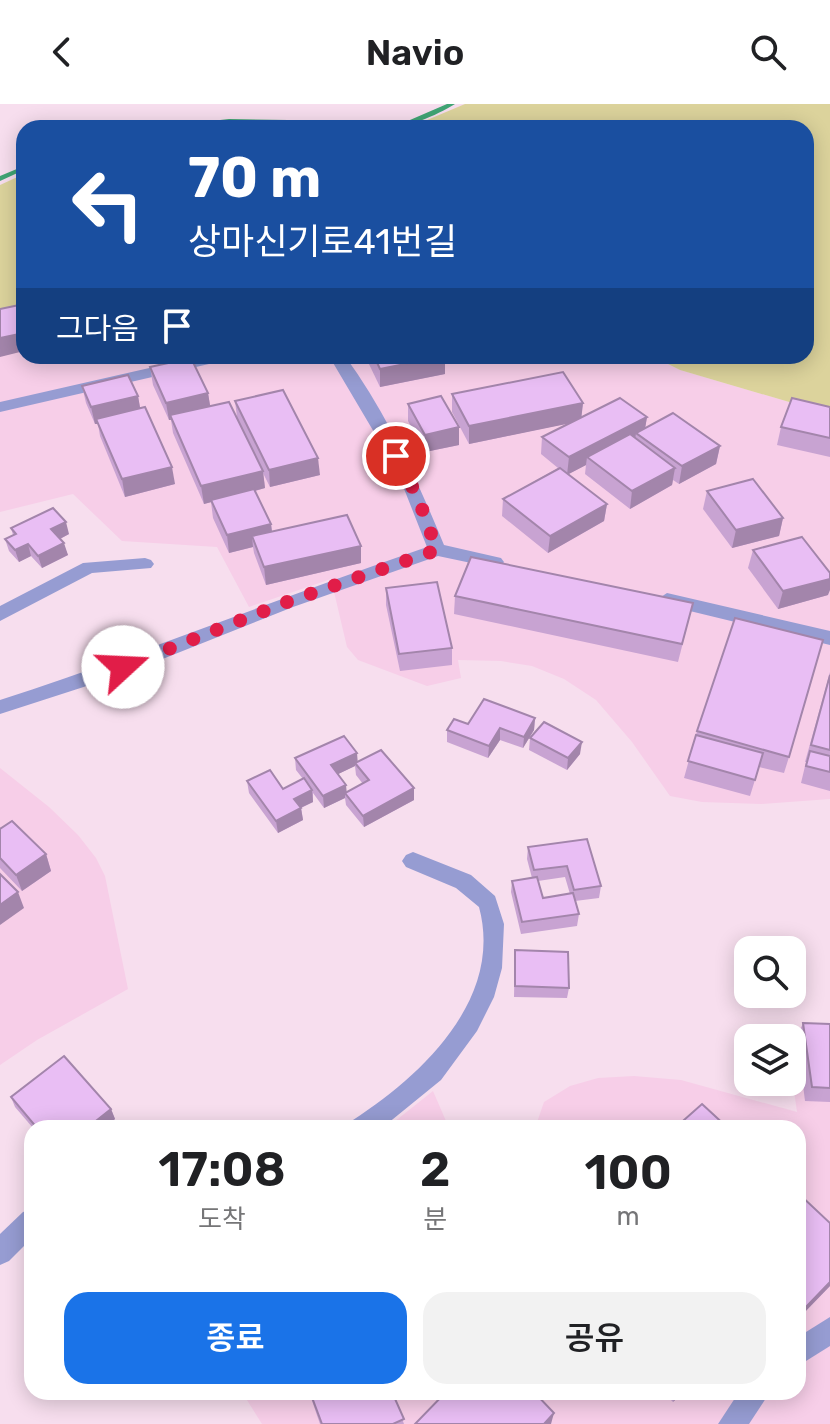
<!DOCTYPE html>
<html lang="ko">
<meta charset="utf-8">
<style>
body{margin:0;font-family:Rubik,"Noto Sans KR",sans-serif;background:#f2f2f2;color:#202124;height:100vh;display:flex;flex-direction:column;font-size:30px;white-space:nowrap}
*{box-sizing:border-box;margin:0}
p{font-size:26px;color:#757577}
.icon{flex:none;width:44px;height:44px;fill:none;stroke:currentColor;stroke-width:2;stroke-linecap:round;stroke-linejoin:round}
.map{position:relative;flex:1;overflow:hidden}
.details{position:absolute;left:24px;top:1016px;width:782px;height:280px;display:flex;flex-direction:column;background:#fff;border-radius:24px;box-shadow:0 4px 20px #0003}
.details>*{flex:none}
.top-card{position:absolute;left:16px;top:16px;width:798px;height:244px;border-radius:24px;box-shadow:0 4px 20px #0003;background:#1a4fa0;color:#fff;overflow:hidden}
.controls{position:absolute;left:734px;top:832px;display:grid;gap:16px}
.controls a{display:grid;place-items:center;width:72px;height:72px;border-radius:16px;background:#fff;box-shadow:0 4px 20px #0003;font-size:40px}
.pin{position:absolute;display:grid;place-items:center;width:68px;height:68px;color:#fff;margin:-34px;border:4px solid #fff;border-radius:50%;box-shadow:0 2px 8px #0007}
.me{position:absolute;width:88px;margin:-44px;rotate:70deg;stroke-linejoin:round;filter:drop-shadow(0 0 6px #0008)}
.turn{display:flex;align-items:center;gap:28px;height:168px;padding:0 40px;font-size:36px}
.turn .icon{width:104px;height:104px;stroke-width:2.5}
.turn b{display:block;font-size:56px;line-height:68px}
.then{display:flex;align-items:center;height:76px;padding:0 40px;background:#0003;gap:16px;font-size:30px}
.eta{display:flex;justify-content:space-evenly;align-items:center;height:136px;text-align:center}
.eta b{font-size:48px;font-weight:600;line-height:56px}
.action{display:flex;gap:16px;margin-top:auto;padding:16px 40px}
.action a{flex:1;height:92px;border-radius:24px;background:#1a73e8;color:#fff;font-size:32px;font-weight:600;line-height:92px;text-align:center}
.action a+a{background:#f2f2f2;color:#202124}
header{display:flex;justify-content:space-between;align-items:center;height:104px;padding:0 40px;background:#fff;font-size:36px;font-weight:600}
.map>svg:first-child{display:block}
</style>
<header><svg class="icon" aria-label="back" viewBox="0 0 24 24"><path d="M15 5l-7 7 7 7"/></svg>Navio<svg class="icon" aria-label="search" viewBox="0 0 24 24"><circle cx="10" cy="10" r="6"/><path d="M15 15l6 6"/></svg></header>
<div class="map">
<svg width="830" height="1320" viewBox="0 0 830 1320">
<rect width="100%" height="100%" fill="#f7deee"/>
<!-- built -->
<g fill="#f7cee8">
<path d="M24 202V252H652L680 266 830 310V695L761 700 702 698 670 692 632 638 596 596 564 575 532 562 501 557 458 556 461 574 427 582 358 556 347 543 331 475 249 503 217 443 122 437 73 390 0 408V208Z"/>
<path d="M0 664 49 703 78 731 96 754 105 772 128 885 37 936 0 961Z"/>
<path d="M784 923 830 924V1320H262L242 1288H798V1024H535L544 998 570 982 598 974 634 972 681 976 797 1008 792 973V934H786Z"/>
<path d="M433 987 449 1024H384L394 1018Z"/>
</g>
<!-- green -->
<g fill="#dcd39c">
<path d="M465 0H830V310L680 266 652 252H806V24H408Z"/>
<path d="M24 70V202L0 208V81Z"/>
</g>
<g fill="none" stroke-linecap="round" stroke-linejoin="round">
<!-- stream -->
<g fill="#40a474" fill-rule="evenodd">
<path d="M447 0H455C435 12 408 24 384 24L403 19Z"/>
<path d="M229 15 288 16 329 22 332 24C305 24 278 18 251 18 222 19 193 24 164 24L167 22Z"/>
<path d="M24 62V66L0 77V72Z"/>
</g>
<!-- service -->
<g fill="#969cd2" fill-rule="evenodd">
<path d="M202 252H230L222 257 0 308V298Z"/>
<path d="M329 252H345C387 310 417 375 444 441L501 454 504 458 501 462 495 464 438 452 293 503 130 568 0 610V596C144 549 284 492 427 443L397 367Z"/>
<path d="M145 454 151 456 154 460 151 464 92 469 0 517V502L83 459Z"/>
<path d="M667 489 830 527V541L661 500 658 495Z"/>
<path d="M413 748 471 771 495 792 504 820 502 864 494 893 477 927 441 976 382 1024H350L353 1016C421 972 504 895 479 803L456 784 406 763 402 757 406 751Z"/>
<path d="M32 1105V1134L9 1157 0 1161V1130L23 1108Z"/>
<path d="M830 1213V1242L798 1262V1233Z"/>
<path d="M739 1288H770L749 1320H718Z"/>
</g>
</g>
<!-- wall -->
<g fill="#c8a3d2" fill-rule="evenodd">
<path d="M368 252H445V270L380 283 368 258Z"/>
<path d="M150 263 208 289 210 302 237 313 235 297 320 371 270 383 263 369 265 384 255 387 271 420 272 427 361 442V459L266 481 254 449 253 443 229 449 213 414 211 398 204 400 173 329 171 316H169L153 281Z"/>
<path d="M82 282 138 292 140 304 175 380 125 393 100 332 98 320H95L86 299Z"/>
<path d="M452 290 583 299 581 313H647L645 324 720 342 716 360 679 380 673 376 672 381 630 405 585 370 586 361 568 370 607 400 604 417 548 449 502 412 503 395 558 364 541 350 542 333 569 319 469 340 452 308Z"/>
<path d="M408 300 459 341 425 348 408 317Z"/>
<path d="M830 303V353L777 341 781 323Z"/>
<path d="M707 387 783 414 779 432 732 444 703 405Z"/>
<path d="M11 424 69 430 60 435 68 451 42 464 31 452 19 458 9 447 5 435 13 431Z"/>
<path d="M753 446 828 491 778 505 748 464Z"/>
<path d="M386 484 452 544V561L400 567 386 501Z"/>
<path d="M455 492 693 499 678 558 454 510Z"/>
<path d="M830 568V687L801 679 806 658H805Z"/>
<path d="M535 614 534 626 523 644 500 636 488 654 447 638V626L468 620Z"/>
<path d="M697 627 789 653 784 669 759 663 750 692 684 674Z"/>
<path d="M530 634 580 650 567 666 529 646Z"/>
<path d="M295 654 358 658 414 696 364 723 346 701 345 694 324 704 313 689V698L301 704 303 716 278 729 249 689 247 677 283 685 303 675 296 666ZM355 662 356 671 363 680 346 689 338 670Z"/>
<path d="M0 723 1 724 46 750 51 767 22 787 0 764Z"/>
<path d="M587 735 601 782 599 794 575 797 579 810 577 822 521 830 511 788 512 777 532 774 527 755 528 743ZM565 773 570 790 543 794 538 777Z"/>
<path d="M515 846 569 884 567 894 514 893Z"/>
<path d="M803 919 830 920V998L805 997 797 934Z"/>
<path d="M11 993 111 1005 115 1015 104 1024H33L15 1003Z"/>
<path d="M798 1089 830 1119V1182L798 1215Z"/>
<path d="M309 1288H392L404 1320H320Z"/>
<path d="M663 1288H683L673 1298Z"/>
</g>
<!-- shaded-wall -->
<g fill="#a385ab">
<path d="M24 229V247L0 253V234Z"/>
<path d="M445 252V270L380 283V265Z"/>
<path d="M503 252H532L503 258Z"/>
<path d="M208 289 211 307 170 311 171 316H169L166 299Z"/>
<path d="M138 292 141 309 96 315 98 320H95L91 303Z"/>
<path d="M583 299 581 317 469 340V322Z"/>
<path d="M647 313 644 331 636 329 635 336 587 353 586 361 567 371 569 353Z"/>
<path d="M459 323V341L425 348V331Z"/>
<path d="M720 342 716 360 679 380 682 362Z"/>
<path d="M318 354 320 371 270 383 269 366Z"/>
<path d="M172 363 175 380 125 393 122 375Z"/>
<path d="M675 364 672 381 630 405 632 387Z"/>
<path d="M263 367 265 384 204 400 201 382Z"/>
<path d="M607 400 604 417 548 449 550 432Z"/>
<path d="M783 414 779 432 732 444 736 426Z"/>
<path d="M66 418 69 430 54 438 51 425Z"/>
<path d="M271 420 273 437 252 432 253 443 229 449 227 431Z"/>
<path d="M64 439 68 451 42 464 38 452Z"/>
<path d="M28 440 31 452 19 458 15 446Z"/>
<path d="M361 442V459L266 481 264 463Z"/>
<path d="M830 475V486L828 491 778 505 783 487Z"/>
<path d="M535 614 534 626 523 644 524 633Z"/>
<path d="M500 624V636L488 654 489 642Z"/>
<path d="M582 638 580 650 567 666 568 654Z"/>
<path d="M357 649 358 661 355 659V662L332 673 331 661Z"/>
<path d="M346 681 347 691 345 689V694L324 704 323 692Z"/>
<path d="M414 684V696L364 723 363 712Z"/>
<path d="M312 686 313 698 296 706 294 695Z"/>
<path d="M301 704 303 716 278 729 276 717Z"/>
<path d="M46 750 51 767 22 787 16 771Z"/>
<path d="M18 788 24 804 0 821V801Z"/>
<path d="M111 1005 115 1015 104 1024H87Z"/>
<path d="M830 1178V1182L798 1215 805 1204Z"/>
<path d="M678 1288H683L673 1298Z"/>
<path d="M554 1309 551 1320H544Z"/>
</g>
<!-- building -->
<g fill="#e9bef4" stroke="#a385ab" stroke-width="2">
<path d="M24 200V229L0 234V205Z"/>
<path d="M374 252H445L380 265Z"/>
<path d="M191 254 208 289 166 299 150 263Z"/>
<path d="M563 268 583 299 469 322 452 290Z"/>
<path d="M128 271 138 292 91 303 82 282Z"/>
<path d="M283 286 318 354 269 366 235 297Z"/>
<path d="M441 292 459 323 425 331 408 300Z"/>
<path d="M620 294 647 313 569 353 542 333Z"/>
<path d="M792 294 830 303V334L781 323Z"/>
<path d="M229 298 263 367 201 382 170 311Z"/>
<path d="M145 303 172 363 122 375 96 315Z"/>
<path d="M673 309 720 342 682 362 636 329Z"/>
<path d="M630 330 675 364 632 387 587 353Z"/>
<path d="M560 364 607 400 550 432 503 395Z"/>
<path d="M753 375 783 414 736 426 707 387Z"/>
<path d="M254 385 271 420 227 431 211 396Z"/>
<path d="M53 404 66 418 51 425 64 439 38 452 28 440 15 446 5 435 16 430 11 424Z"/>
<path d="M347 411 361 442 264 463 252 432Z"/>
<path d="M802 433 830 469V475L783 487 753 446Z"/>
<path d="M471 453 693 499 682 540 455 492Z"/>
<path d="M437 478 452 544 399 550 386 484Z"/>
<path d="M735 514 823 536 789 653 697 627Z"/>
<path d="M830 571V646L811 641Z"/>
<path d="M484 595 535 614 524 633 500 624 489 642 447 626 454 615 468 620Z"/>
<path d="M544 618 582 638 568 654 530 634Z"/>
<path d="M696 631 763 649 755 676 688 657Z"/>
<path d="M344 632 357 649 331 661 346 681 323 692 295 654Z"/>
<path d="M381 646 414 684 363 712 345 689 369 676 355 659Z"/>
<path d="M810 647 830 652V668L806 662Z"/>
<path d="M270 666 283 685 304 674 312 686 294 695 301 704 276 717 247 677Z"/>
<path d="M12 717 46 750 16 771 0 754V725Z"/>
<path d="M587 735 601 782 574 786 567 762 534 766 528 743Z"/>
<path d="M0 770 18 788 0 801Z"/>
<path d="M537 773 543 794 573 789 579 810 522 818 512 777Z"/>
<path d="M515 846 568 848 569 884 515 882Z"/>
<path d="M803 919 830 920V984L812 983Z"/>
<path d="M64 952 111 1005 87 1024H37L11 993Z"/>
<path d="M702 1000 728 1024H675Z"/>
<path d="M421 1018 424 1024H406Z"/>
<path d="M798 1089 830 1119V1178L805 1204 798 1197Z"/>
<path d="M310 1288H392L404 1315 393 1320H322Z"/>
<path d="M446 1288H534L554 1309 544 1320H415Z"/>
</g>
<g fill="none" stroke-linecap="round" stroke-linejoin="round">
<!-- route -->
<path stroke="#e11d48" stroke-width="14" stroke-dasharray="0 25.2" d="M123 563 287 498 437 446 418 394 396 352"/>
</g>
</svg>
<div class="controls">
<a><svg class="icon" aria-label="search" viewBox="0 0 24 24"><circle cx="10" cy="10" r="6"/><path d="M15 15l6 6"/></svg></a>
<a><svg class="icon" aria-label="layers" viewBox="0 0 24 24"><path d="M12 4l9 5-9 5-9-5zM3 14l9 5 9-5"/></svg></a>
</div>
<div class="pin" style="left:396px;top:352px;background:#d93025"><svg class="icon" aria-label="arrive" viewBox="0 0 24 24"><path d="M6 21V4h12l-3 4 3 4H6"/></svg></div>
<svg class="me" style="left:123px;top:563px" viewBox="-20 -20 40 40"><circle r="19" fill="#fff"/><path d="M0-13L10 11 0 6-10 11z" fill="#e11d48"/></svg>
<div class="top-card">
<div class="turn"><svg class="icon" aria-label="left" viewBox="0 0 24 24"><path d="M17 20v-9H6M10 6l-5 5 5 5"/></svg><div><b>70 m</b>상마신기로41번길</div></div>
<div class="then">그다음<svg class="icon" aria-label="arrive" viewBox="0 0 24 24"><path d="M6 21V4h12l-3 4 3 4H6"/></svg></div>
</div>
<section class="details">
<div class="eta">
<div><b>17:08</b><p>도착</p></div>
<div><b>2</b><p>분</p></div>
<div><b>100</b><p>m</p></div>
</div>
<div class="action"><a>종료</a><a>공유</a></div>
</section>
</div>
